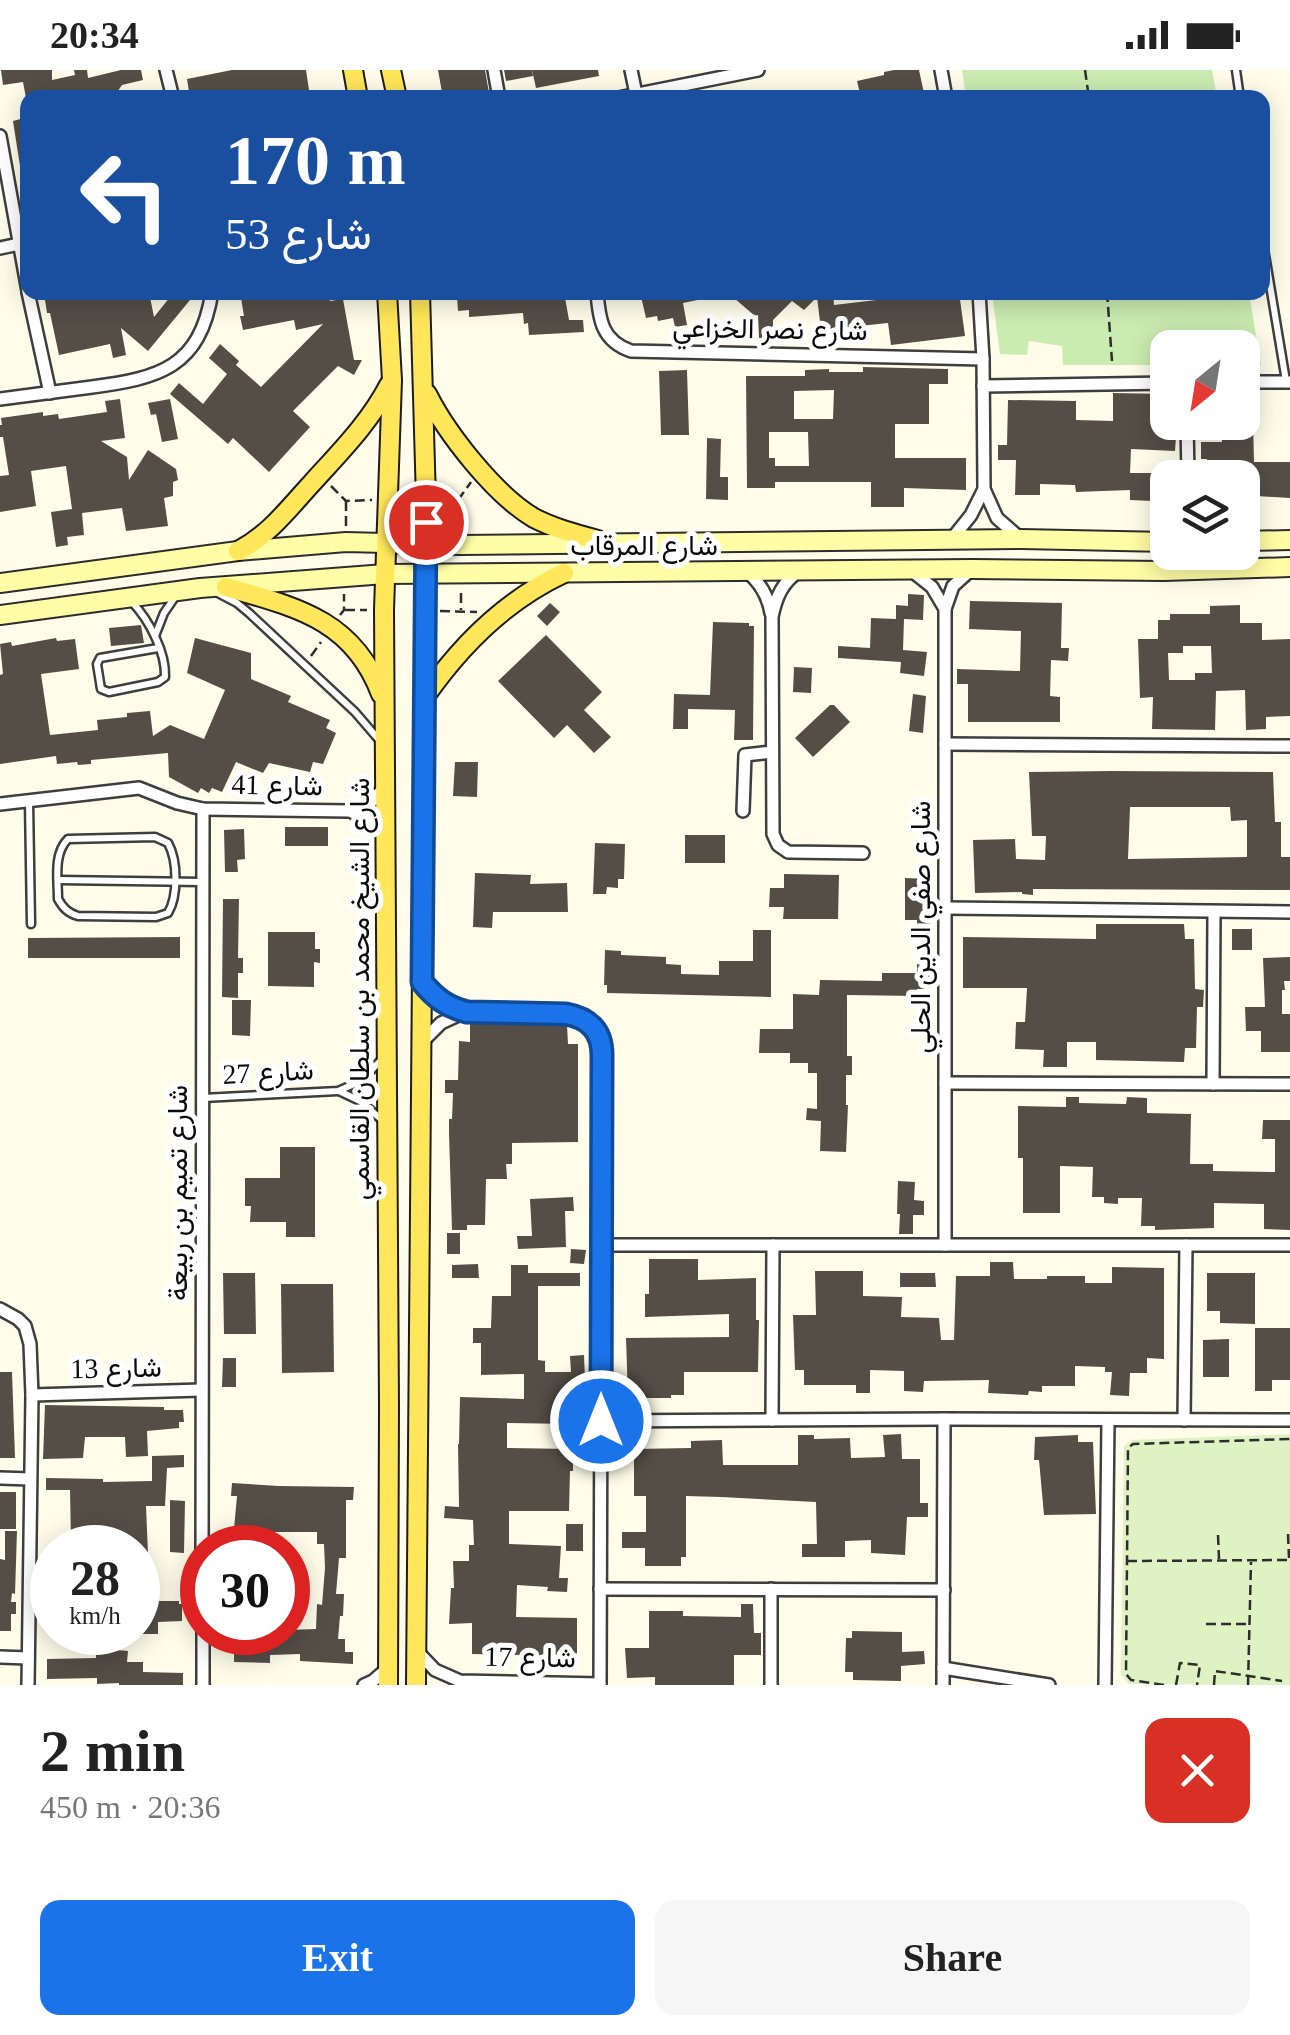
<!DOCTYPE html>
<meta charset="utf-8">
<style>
body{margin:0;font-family:"Times New Roman",Vazirmatn,serif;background:#f6f6f6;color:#222;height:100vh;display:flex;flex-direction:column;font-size:38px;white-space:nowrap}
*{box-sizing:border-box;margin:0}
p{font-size:32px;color:#767676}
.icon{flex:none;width:55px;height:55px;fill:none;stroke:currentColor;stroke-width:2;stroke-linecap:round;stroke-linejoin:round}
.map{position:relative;height:1615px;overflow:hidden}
.side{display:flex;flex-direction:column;background:#fff;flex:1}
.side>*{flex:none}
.top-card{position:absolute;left:20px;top:20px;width:1250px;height:210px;border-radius:20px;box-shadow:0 5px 25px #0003;background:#1a4fa0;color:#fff;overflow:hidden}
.needle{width:65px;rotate:210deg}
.controls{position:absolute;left:1150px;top:260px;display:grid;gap:20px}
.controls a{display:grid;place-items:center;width:110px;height:110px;border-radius:20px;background:#fff;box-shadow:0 5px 25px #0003;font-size:50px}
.speed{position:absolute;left:30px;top:1455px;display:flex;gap:20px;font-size:50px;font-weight:700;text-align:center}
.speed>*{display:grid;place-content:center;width:130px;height:130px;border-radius:50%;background:#fff;box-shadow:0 5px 25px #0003;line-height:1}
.speed small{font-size:25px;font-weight:400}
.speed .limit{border:15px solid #d22;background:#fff;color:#111}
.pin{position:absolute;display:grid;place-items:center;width:85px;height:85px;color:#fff;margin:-42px;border:5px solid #fff;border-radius:50%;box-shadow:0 2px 10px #0007}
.me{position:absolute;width:110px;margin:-55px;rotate:0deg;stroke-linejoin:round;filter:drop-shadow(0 0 8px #0008)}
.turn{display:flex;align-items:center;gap:35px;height:210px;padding:0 40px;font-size:45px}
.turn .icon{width:130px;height:130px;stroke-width:2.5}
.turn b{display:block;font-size:70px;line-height:85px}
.round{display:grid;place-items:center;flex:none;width:105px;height:105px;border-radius:20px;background:#f6f6f6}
.headline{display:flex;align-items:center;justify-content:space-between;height:170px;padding:0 40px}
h1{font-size:60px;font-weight:600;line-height:75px}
.button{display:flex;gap:20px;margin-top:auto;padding:20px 40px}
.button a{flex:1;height:115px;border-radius:20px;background:#1a73e8;color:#fff;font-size:40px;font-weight:600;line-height:115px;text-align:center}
.button a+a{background:#f6f6f6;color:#222}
.status{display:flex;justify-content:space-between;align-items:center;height:70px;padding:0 50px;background:#fff;direction:ltr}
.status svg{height:28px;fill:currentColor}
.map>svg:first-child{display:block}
</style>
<div class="status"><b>20:34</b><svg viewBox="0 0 49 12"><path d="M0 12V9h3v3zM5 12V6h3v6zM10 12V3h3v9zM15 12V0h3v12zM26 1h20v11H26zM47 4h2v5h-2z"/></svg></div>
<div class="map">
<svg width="1290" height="1615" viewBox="0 0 1290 1615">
<rect width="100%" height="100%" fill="#fffdea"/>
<!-- green -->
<g fill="#caecb1">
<path d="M962 0H1212L1217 27H966Z"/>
<path d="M992 223H1249L1261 295H1243L1242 278H1168L1167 295H1063L1062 276 1029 271 1027 285 1000 284Z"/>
</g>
<!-- pitch -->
<path fill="#def2c3" d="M1290 1364V1615L1129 1614 1121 1605 1124 1376 1132 1370Z"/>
<!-- building -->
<g fill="#554e47" fill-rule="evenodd">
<path d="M1 0H52V10L75 5 74 0H87L88 8 121 0H141L143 10 122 15 113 28H78L77 22 51 28H26L23 12 3 15Z"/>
<path d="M232 0H306L309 20 283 28H190L187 9Z"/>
<path d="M438 0H485L489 23 464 28H443Z"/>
<path d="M504 0H532L533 6 506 11Z"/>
<path d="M532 0H598L599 6 536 18Z"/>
<path d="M894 0H919L925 28H861L857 11 884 5V2Z"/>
<path d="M28 47V96H20L13 51Z"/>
<path d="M83 222H149L154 247 174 222H181L190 230 148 281 121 258 126 285 113 288 110 274 59 285 50 243H47L45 230Z"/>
<path d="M275 222H329L330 231 343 229 354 290H362L354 305 338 296 293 341 310 357 269 402 233 368 228 374 170 324 179 313 203 334 227 304 209 288 220 274 239 291 236 295 261 317 323 254 296 260 294 250 243 260 240 246H244L241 228Z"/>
<path d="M468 222H485L486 228 522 225 521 222H564L569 250H583L584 262 529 265 528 253 524 254 523 243 469 247V240L458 241 457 227 468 226Z"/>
<path d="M640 222H706L707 228 683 233 687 255 675 257 673 248 658 251 657 246 646 248Z"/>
<path d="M727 222H833L834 235 885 229 884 222H959L965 266 891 275 888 253 821 260 817 227 804 240 792 231 773 250V267L759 268 758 245 755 246Z"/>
<path d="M863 297 948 299V314H929V354H895V388H966V420L904 418V437H871V412H775V418H747L746 306H805V300L829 299V302H863ZM834 320 833 349H794V321ZM769 362H808L809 396H775V388H769Z"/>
<path d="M687 300 689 365H661L659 301Z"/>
<path d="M1113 323 1168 324V367H1176L1175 381 1131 379 1130 403H1154L1153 431 1130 430V420L1076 422 1075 415 1040 414V425H1015L1016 390H998V375H1007L1008 330 1076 331V350L1113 351Z"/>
<path d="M120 329 125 368 101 371 127 387 129 410 148 380 176 399 178 410 173 412V426L164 428 168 456 126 461 122 438 82 443 84 465 67 467 68 475 56 477 51 442 72 439 66 396 31 401 36 436 0 442V406L9 405 3 367H0V355H2L1 348 43 342V346L58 344 59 349 107 342 105 331Z"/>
<path d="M170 329 178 369 162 372 156 344 151 345 148 333Z"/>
<path d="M1221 352H1253L1254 392H1290V428L1242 425V408H1207V389H1201V372H1222Z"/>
<path d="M707 368 721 369 720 407H728V430L706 429Z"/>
<path d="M908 524 924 525 923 550 904 549 903 580 927 582 924 606 900 603 901 592 838 588V576L870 578 871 548 896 549V535L908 536Z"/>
<path d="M970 531 1062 533 1061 578H1069L1068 591 1051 590 1050 626 1060 627V652H968V614H957V599L1020 601 1021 561 969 559Z"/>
<path d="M550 533 560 542 547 556 537 546Z"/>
<path d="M1240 535V553H1262V570L1290 569V646L1266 647V659L1246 660 1245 620 1216 621 1215 660 1152 659 1153 627 1140 628 1138 569H1158V550H1170V544H1210V536ZM1183 576H1211L1212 603H1195V610H1169L1168 583H1183Z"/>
<path d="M713 552 749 553V556H754L753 670H734L735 640 688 639V659H673L674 624 710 625Z"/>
<path d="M141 555 144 573 111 576 109 558Z"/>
<path d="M546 565 602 622 584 640 611 667 594 683 567 655 554 668 498 611Z"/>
<path d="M56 568 57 571 75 569 79 599 41 604 50 665 98 660 97 650 127 647V643L150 641 153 666 170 655 204 669 225 620 187 603 195 568 251 583V609L291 626 288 632 330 650 326 658 336 663 323 694 313 692 310 702 269 693 263 703 236 692 222 722 212 718 209 723 201 718 198 723 169 707 168 683 91 690V694L78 695 77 692 57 694 56 686 0 694V605L3 604 0 574 11 572 12 576Z"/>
<path d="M794 597 812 598 811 623 793 622Z"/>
<path d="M913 624 926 626 923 663 909 661Z"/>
<path d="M830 635H834L850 652 813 687 795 668Z"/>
<path d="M455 692H478L477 727 453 726Z"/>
<path d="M1112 701 1273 702 1275 752H1281V787H1290V820L1033 819V825L1022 824V822L975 823 973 770 1015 769 1016 789 1045 790 1046 766H1032L1029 702ZM1130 737H1230L1231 751 1247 750V787L1128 789Z"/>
<rect x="285" y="757" width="43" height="19"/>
<path d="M244 759 245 789 237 790 238 802H225L224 760Z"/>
<rect x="685" y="765" width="40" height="28"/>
<path d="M595 773 625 774 624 809H618V818L607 817 606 824H593Z"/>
<path d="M475 803 531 805 530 814 567 813 568 842H493L492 858 473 857Z"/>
<path d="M784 804 839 805 838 849H783L784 837H769L770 818H784Z"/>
<path d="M905 808 930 809 929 919H917V926L847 925V986H852V1005H846V1035H848L846 1082 820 1081 821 1051 806 1050 807 1038 817 1039V1003H808V993H790V983H759L760 959H793V924L819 925 820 910 882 911V903H917V850H905Z"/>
<path d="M223 829H239L238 888H243V903H238V928L222 927Z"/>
<path d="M1096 854H1184L1185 869H1194L1195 919 1204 920 1203 937H1197L1196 978H1185L1184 992 1096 990V972H1067V997H1043L1044 980 1015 979 1016 952H1025L1027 918H963V867L1096 869Z"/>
<rect x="1232" y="859" width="20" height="21"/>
<path d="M753 860H771V927L607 923V915H604L605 880 621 881V885L666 887V894L681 895V904L719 905V891H753Z"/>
<path d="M268 862H315V879H320V893L314 892V917L268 916Z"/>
<path d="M180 867V888H28V868Z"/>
<path d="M1290 887V911H1284L1285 920H1282V944H1290V982H1261V961H1246L1245 937H1265L1263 888Z"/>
<path d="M232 930H251L250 966 232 965Z"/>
<path d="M470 953 567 955 568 974H578V1072L512 1073V1094H506L507 1109H486L485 1155H467V1160H452L449 1063V1049H452L453 1023H445V1010H458L459 971 470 972Z"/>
<path d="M1066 1027H1079V1033L1126 1034 1127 1027 1147 1028V1043L1191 1044 1190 1094H1213V1101L1275 1102V1069H1262L1263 1050H1290V1160L1264 1159V1134L1214 1133V1158L1155 1160V1156H1141L1142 1128H1118V1134L1104 1133V1127H1092L1093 1097 1060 1096V1143H1023V1088H1018V1036L1066 1037Z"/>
<path d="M280 1077H315V1167H286V1152H250L251 1136H245V1108H280Z"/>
<path d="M898 1111 915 1112 914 1130 924 1131V1145H913V1164H899L900 1144H897Z"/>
<path d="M573 1127 574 1141H565L566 1177 518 1179 517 1166H532L530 1129Z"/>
<rect x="447" y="1163" width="13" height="21"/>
<path d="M571 1179 586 1180 584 1194 570 1193Z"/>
<path d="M649 1189H698V1210L756 1208V1250H759L758 1302H684V1325H671V1328H628L626 1268 729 1267V1244L645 1247V1224H649Z"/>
<path d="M990 1192H1013L1014 1209H1047V1206H1085V1213H1112V1197L1164 1198V1289L1147 1288V1303H1130L1129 1326 1110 1325 1112 1302H1105V1297L1075 1296V1316H1042V1322L1029 1321 1028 1325 988 1323 989 1310 924 1311 923 1322 904 1321V1301L870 1300V1323H856V1315H804V1300H795L793 1245H816L815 1201H863V1226L902 1227 901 1247 939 1248 941 1270H954L956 1206H990Z"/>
<path d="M478 1194 479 1208H452V1195Z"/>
<path d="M511 1195H528V1203H580V1216H538V1290L545 1291V1302H571L570 1286 584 1285 585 1311H572V1354L507 1353V1378L573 1379V1401H570L569 1441H509V1474L561 1476 559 1508H568L567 1522 547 1521 548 1517 517 1515 516 1547 577 1548V1586L472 1584V1553L449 1554 451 1518H454L453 1491H469V1475H474L473 1450 444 1448 445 1436 459 1437 458 1374H459L460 1327 524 1329V1304L481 1305V1273H473V1258H491L492 1226H511Z"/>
<path d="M223 1203H255L256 1264H224Z"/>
<path d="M900 1203H935L936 1217H900Z"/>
<path d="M1207 1203H1255V1254L1220 1253V1241H1207Z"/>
<path d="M281 1214H333L334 1302 282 1303Z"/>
<path d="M1255 1258H1290V1310H1272V1321H1255Z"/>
<path d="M1229 1269V1307H1203V1270Z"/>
<path d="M223 1288H236V1317H222Z"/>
<path d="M0 1302H12L15 1388H0Z"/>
<path d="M45 1335 164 1337V1340H183L184 1352H179V1358L147 1361 148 1386 126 1387 125 1367H85L83 1388 43 1389Z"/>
<path d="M901 1364 902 1389H920V1433H928V1447H907L905 1485 871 1483V1470L845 1471V1487H802V1474H817L816 1432 721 1427 686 1426V1487H681V1496H645V1478H622V1462H646V1426H634V1379L691 1378V1371L722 1370 723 1395H798V1365H814V1369L850 1368 851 1388 885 1387 883 1365Z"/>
<path d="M1078 1365V1372H1093L1096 1444 1044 1445 1039 1390H1034L1035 1367Z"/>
<path d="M184 1385V1397L167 1398 165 1436H146L150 1531H179V1534H182V1551L158 1552V1564H138V1478H84V1469L71 1471 70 1420H46V1408L103 1409V1412L152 1411V1386Z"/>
<path d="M232 1413 279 1416 354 1417 353 1430H346V1488H339L336 1524H344L343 1546H340L338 1569H345V1582H353V1594L300 1591V1584L270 1585V1593L234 1592V1578H239V1566L244 1567V1562H288V1560L316 1559 317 1534 322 1535 325 1498 324 1474H317V1462H266L265 1475 261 1474V1478H235V1472H230L231 1459H234L237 1426H231Z"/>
<rect x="0" y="1422" width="16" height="37"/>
<path d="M170 1430 185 1431 184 1483 170 1482Z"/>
<rect x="566" y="1454" width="17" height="27"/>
<path d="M5 1461H17L15 1524 12 1523 11 1532H16V1544H11V1561H0V1489L5 1490Z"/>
<path d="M741 1534H753L754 1563H761V1585H734V1615H655V1607L627 1608 625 1578H649V1541H683V1546L741 1547Z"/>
<path d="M852 1561 902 1562V1582L924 1581 925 1594 901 1596V1611L853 1610V1602H845L846 1568H852Z"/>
<path d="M106 1579 128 1581 127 1592H143V1602L183 1603V1615H119V1613L97 1614V1608L47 1609V1589L96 1588V1584H106Z"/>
</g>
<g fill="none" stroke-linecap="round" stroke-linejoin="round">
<!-- service casing -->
<g stroke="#3e3e3e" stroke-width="11">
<g id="service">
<path d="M1236 0 1240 28"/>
<path d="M1262 167 1286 311"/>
<path d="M216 522 237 533 249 543 355 642 380 671"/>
<path d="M132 532C149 550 166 582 165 607L158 612 109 622 101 619 97 594 100 588 158 578"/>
<path d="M155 566 164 543 177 524"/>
<path d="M29 732 31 854"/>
<path d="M155 767 168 773C178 791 178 826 168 843L156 847 78 846C68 843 63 838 58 829 58 809 53 784 68 769Z"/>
<path d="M58 810 202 812"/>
<path d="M339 1021 360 1031 382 1050"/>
<path d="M203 1028 338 1021 361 1011 383 988"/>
</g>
</g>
<!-- minor casing -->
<g stroke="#3e3e3e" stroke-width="16">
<g id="minor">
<path d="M166 0 173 28"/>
<path d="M494 0 499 28"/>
<path d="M631 0 636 24"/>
<path d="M941 0 946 28"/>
<path d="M618 28 758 0"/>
<path d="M0 66 28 221"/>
<path d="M0 178 19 174"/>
<path d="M28 222 50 323"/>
<path d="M597 222C599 250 602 271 631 281L983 289"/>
<path d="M979 222 983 289 984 419 997 448 1021 469"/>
<path d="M1242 312H1290"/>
<path d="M983 316 1168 313"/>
<path d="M0 329C31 325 61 321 92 317 159 308 200 298 212 222"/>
<path d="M1187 352 1188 408"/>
<path d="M951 470 971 445 984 419"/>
<path d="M746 501C760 512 768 526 771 543"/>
<path d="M799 501C782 513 776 527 772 547L773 764 778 775 788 782 863 783"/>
<path d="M912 501 932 517 945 539"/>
<path d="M945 674 1290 676"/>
<path d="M0 734 139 718 177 733 203 739 350 741 370 733 383 719"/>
<path d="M350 741 369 751 385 765"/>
<path d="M743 741 745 685 772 682"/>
<path d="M945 838 1290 842"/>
<path d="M422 913 441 932 467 942 578 946C591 953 596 960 602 973L600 1615"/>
<path d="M421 973 441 953 465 942"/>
<path d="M945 1013 1290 1014"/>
<path d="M1213 1014 1214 842"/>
<path d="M602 1175H1290"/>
<path d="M945 1175V539L953 516 972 499"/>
<path d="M0 1239 18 1249 25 1256 30 1274 32 1325 28 1615"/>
<path d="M32 1325 201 1320"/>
<path d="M772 1350 773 1175"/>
<path d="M1184 1350 1186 1175"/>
<path d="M601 1351 944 1349 1290 1350"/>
<path d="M0 1408 30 1409"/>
<path d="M202 1507 203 739"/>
<path d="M600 1519 944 1520"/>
<path d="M771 1519V1615"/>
<path d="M203 1562V1615"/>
<path d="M416 1580 435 1600 460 1611 600 1614"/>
<path d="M0 1587 28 1588"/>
<path d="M943 1598 1049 1615"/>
<path d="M364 1615 373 1611 388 1598"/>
<path d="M943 1615 944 1349"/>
<path d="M1105 1615 1108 1350"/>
</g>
</g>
<!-- secondary casing -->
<g stroke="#2d2d2d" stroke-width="22">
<g id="secondary">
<path d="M1242 471 1290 470"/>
<path d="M0 513 238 481 346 472 460 475 1021 469 1168 472"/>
<path d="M0 545 200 518 385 504 972 499 1164 501 1290 497"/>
</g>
</g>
<!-- primary casing -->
<g stroke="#1c1c1c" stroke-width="22">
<g id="primary">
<path d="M353 0 358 28"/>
<path d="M391 0 397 28"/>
<path d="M387 222 392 310 384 540 389 1336 388 1615"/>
<path d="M427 324C447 364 495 425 534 448 557 460 584 466 609 473"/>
<path d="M238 481C269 465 289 438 312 413 340 382 370 352 389 315"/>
<path d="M226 517C295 537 353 549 381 624"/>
<path d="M424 628C460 576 506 530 564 503"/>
<path d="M416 1615 426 430 420 222"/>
</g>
</g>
<!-- path -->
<g stroke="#2d2d2d" stroke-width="2.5" stroke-dasharray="10 5" stroke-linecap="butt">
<path d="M1085 0 1089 28"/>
<path d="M1107 222 1112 291"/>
<path d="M331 416 346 431 372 430"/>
<path d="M346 431V456"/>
<path d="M460 460 458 430 471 412"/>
<path d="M461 523V540"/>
<path d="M345 540H367"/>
<path d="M440 541 477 542"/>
<path d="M340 545 344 540V524"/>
<path d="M311 586 321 572"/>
<path d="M1288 1464 1289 1488"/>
<path d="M1218 1465 1219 1489"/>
<path d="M1127 1491 1290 1490"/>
<path d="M1206 1554H1248"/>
<path d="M1164 1615 1131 1610 1126 1604 1128 1378 1133 1374 1290 1369"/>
<path d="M1176 1615 1180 1593 1200 1595 1197 1615"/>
<path d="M1214 1615 1215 1601 1282 1611"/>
<path d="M1248 1615 1251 1492"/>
</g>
<!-- service -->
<use href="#service" stroke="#fff" stroke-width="6"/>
<!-- minor -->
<use href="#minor" stroke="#fff" stroke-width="11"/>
<!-- secondary -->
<use href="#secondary" stroke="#fffda5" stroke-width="18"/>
<!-- primary -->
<use href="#primary" stroke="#ffe65a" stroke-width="18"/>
</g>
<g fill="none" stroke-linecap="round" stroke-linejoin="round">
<!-- route casing -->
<g stroke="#114b97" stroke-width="25">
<path id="route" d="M426 452 422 912C435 928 447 937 467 942L566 944C589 948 602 961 602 985L601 1351"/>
</g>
<!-- route -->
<use href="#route" stroke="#1a73e8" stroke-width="18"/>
</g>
<g text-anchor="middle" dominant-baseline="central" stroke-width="10" stroke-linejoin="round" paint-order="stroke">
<!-- street labels -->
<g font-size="28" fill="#0b0b0b" stroke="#fff">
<text transform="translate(770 259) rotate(1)">شارع نصر الخزاعي</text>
<text x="644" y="475">شارع المرقاب</text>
<text transform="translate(277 715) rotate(1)">شارع 41</text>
<text transform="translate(920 857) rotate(-90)">شارع صفي الدين الحلي</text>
<text transform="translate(359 919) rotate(-90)">شارع الشيخ محمد بن سلطان القاسمي</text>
<text transform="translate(268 1002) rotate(-3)">شارع 27</text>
<text transform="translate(177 1123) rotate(-90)">شارع تميم بن ربيعة</text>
<text transform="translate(116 1298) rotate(-1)">شارع 13</text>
<text transform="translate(530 1587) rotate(1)">شارع 17</text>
</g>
</g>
</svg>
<div class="controls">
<a><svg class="needle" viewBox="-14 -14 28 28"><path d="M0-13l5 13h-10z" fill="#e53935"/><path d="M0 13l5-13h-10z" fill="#767676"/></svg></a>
<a><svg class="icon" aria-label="layers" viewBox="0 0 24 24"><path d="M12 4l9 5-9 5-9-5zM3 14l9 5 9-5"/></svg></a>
</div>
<div class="speed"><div>28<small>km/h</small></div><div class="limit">30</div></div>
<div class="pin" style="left:426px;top:452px;background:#d93025"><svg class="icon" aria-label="arrive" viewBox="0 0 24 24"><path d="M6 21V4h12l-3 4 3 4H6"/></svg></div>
<svg class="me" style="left:601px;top:1351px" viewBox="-20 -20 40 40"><circle r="17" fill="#1a73e8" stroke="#fff" stroke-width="3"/><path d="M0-11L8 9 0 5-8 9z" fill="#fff"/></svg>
<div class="top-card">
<div class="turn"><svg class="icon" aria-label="left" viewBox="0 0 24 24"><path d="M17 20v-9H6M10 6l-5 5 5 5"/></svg><div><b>170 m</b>شارع 53</div></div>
</div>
</div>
<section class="side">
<div class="headline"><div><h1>2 min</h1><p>450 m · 20:36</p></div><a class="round" style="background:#d93025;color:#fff"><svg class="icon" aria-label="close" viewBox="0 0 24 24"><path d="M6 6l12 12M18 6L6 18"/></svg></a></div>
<div class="button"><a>Exit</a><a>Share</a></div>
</section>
